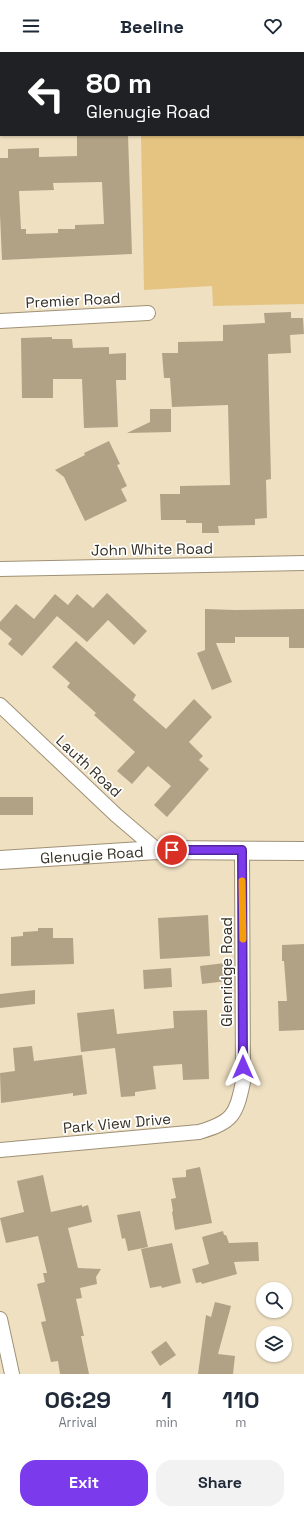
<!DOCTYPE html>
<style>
body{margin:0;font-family:"Space Grotesk",sans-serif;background:#f2f2f3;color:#1f2937;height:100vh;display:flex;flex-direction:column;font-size:15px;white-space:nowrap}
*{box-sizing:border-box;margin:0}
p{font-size:13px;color:#747a83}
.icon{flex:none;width:22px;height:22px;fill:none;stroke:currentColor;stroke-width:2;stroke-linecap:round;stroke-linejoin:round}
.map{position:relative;height:1322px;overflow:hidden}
.drawer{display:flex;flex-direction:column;background:#fff;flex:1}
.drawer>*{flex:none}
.banner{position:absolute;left:0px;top:0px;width:304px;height:84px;box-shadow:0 1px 3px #0004;background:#202124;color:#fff;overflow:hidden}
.fabs{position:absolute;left:256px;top:1230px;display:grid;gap:8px}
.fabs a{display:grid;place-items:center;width:36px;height:36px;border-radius:50%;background:#fff;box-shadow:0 1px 3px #0004;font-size:20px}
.pin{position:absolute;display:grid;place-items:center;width:34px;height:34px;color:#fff;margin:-17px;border:2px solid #fff;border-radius:50%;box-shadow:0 1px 4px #0007}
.me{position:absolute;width:44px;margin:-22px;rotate:0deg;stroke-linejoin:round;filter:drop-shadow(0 0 3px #0008)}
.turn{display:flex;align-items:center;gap:14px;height:84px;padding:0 20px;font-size:18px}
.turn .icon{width:52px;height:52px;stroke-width:2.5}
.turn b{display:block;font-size:28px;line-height:34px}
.eta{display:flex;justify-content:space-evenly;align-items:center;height:68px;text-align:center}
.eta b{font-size:24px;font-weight:600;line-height:28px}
.cta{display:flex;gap:8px;margin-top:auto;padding:8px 20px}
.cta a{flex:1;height:46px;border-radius:16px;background:#7c3aed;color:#fff;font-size:16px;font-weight:600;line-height:46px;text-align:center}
.cta a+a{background:#f2f2f3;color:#1f2937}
header{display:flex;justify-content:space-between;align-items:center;height:52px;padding:0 20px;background:#fff;font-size:18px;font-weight:600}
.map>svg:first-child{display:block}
</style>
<header><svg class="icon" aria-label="menu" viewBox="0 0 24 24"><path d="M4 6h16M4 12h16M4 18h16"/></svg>Beeline<svg class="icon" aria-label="heart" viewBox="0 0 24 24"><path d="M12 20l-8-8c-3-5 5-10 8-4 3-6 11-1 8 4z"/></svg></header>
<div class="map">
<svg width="304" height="1322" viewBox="0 0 304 1322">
<rect width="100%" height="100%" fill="#efe0c2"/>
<!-- green -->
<path fill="#e5c481" d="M140 0H304V252L213 254 212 234 144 238 141 83H303V1Z"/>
<!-- building -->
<g fill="#b1a286" fill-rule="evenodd">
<path d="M103 83H128L132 202 2 208 0 163V106H8V97L39 96V105L77 104V84ZM102 130 104 172 75 173V177H58V181L26 182V177H21L19 139 54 138 53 131Z"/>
<path d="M291 260V266H303L304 282 290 283 291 301 268 302 271 427 266 428 267 466 255 467V473L218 474 219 481H202V471H186V468H161L160 442H180V434L230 433 228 353 172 355 170 326H164L162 301H178V290L223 289V273L265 271 264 261Z"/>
<path d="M52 285V287H72L73 296 109 295V302L126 301V328H116L118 375 84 376 82 327H53V346H22L21 286Z"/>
<path d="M150 357H171V380L127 381 150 370Z"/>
<path d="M109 389 120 412 117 413 127 434 121 437 127 449 85 469 64 425 55 418 85 403 84 401Z"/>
<path d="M107 541 147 579 134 593 108 568 87 590 57 564 22 604 8 592 12 587 0 577V570L16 552 34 567 55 542 68 553 77 542 93 556Z"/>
<path d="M205 557 235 558 304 557V596H289V585H235V591H216L232 630 212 638 197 601 205 598Z"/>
<path d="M76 589 136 643 133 648 166 677 194 647 212 665 189 690 203 704 199 708 209 717 167 765 154 753 171 734 148 714 132 732 117 719 135 700 94 663 96 661 67 635 70 631 52 615Z"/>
<rect x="0" y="745" width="33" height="18"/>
<path d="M208 863 210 904 160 907 158 866Z"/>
<path d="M38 876H53V886H73L74 912 11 914V885L23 884V880L38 879Z"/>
<path d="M304 892V978L279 979 278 949H287L284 909H282V893Z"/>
<path d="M225 911 227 929 202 932 200 914Z"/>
<path d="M171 916 172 935 144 937 143 918Z"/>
<path d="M35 938V952L0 956V942Z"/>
<path d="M114 957 117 982 174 976 173 959 207 958 209 1027 183 1028 182 1012 153 1014 156 1037 135 1040V1044L121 1045 115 996 81 1000 77 961Z"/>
<path d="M32 994 34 1009 82 1003 87 1042 73 1044V1041L1 1051 0 1021 15 1019 13 996Z"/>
<path d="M200 1115 212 1171 175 1178 172 1160 173 1159 171 1147 176 1146 172 1126 186 1125V1118Z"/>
<path d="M43 1123 51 1160 82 1153V1155L88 1153 92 1170 68 1176 78 1216 101 1217 96 1225 97 1232 80 1236 82 1246 76 1247 84 1284H81L89 1322H60L58 1309 51 1310 41 1270 46 1269 37 1232 45 1230 43 1221H47L38 1184 6 1191 0 1166 24 1160 17 1129Z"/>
<path d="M140 1159 148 1195 128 1199 125 1186 122 1187 117 1163Z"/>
<path d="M223 1179 224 1183H226L229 1191 258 1190 259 1209 234 1210 237 1222 202 1232 201 1230 196 1231 192 1217 209 1212 202 1185Z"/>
<path d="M172 1191 181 1231 162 1236 161 1234 150 1236 141 1197Z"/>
<path d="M215 1250 231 1254 218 1302 235 1304 233 1322H198L206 1263 211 1265Z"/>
<path d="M166 1289 176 1303 160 1314 151 1300Z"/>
</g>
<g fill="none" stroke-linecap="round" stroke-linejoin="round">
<!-- minor casing -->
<g stroke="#9f9176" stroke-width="16">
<g id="minor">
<path d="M0 269 148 261"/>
<path d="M0 517 304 511"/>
<path d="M0 653 116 763 157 798"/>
<path d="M0 1098 199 1080C233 1070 236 1063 243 1030L242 798"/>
<path d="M0 1267 12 1322"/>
</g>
</g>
<!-- tertiary casing -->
<g stroke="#9f9176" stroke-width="20">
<g id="tertiary">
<path id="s1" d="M0 808 157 798 304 799"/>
</g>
</g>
<!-- minor -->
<use href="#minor" stroke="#fff" stroke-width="14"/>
<!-- tertiary -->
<use href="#tertiary" stroke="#fff" stroke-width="18"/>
</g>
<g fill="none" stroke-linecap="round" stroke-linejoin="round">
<!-- route casing -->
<g stroke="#51269a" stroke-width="10">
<path id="route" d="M172 798H242L243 1015"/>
</g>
<!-- route -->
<use href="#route" stroke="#7c3aed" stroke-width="7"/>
<!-- slow -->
<path stroke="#f59e0b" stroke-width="7" d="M242 829 243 887"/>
</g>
<g text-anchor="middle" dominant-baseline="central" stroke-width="3.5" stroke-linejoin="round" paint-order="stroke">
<!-- street labels -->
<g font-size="15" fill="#353024" stroke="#fff">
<text transform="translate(73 248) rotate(-3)">Premier Road</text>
<text transform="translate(152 497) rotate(-1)">John White Road</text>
<text transform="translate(89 714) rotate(43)">Lauth Road</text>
<text stroke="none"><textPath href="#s1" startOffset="92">Glenugie Road</textPath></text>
<text transform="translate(226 920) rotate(-90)">Glenridge Road</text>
<text transform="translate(117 1071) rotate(-5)">Park View Drive</text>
</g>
</g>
</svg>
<div class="fabs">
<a><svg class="icon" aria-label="search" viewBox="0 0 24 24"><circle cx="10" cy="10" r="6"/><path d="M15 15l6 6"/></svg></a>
<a><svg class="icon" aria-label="layers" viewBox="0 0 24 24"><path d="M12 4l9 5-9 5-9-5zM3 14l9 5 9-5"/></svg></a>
</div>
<div class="pin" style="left:172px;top:798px;background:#d93025"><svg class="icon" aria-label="arrive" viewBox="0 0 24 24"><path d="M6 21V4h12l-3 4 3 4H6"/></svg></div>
<svg class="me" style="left:243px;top:1015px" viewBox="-20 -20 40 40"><path d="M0-17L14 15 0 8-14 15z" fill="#7c3aed" stroke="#fff" stroke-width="4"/></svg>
<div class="banner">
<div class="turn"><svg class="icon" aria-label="left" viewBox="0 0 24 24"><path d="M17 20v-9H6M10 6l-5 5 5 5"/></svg><div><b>80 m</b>Glenugie Road</div></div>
</div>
</div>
<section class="drawer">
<div class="eta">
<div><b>06:29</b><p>Arrival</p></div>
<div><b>1</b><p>min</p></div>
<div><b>110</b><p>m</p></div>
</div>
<div class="cta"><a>Exit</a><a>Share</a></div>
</section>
